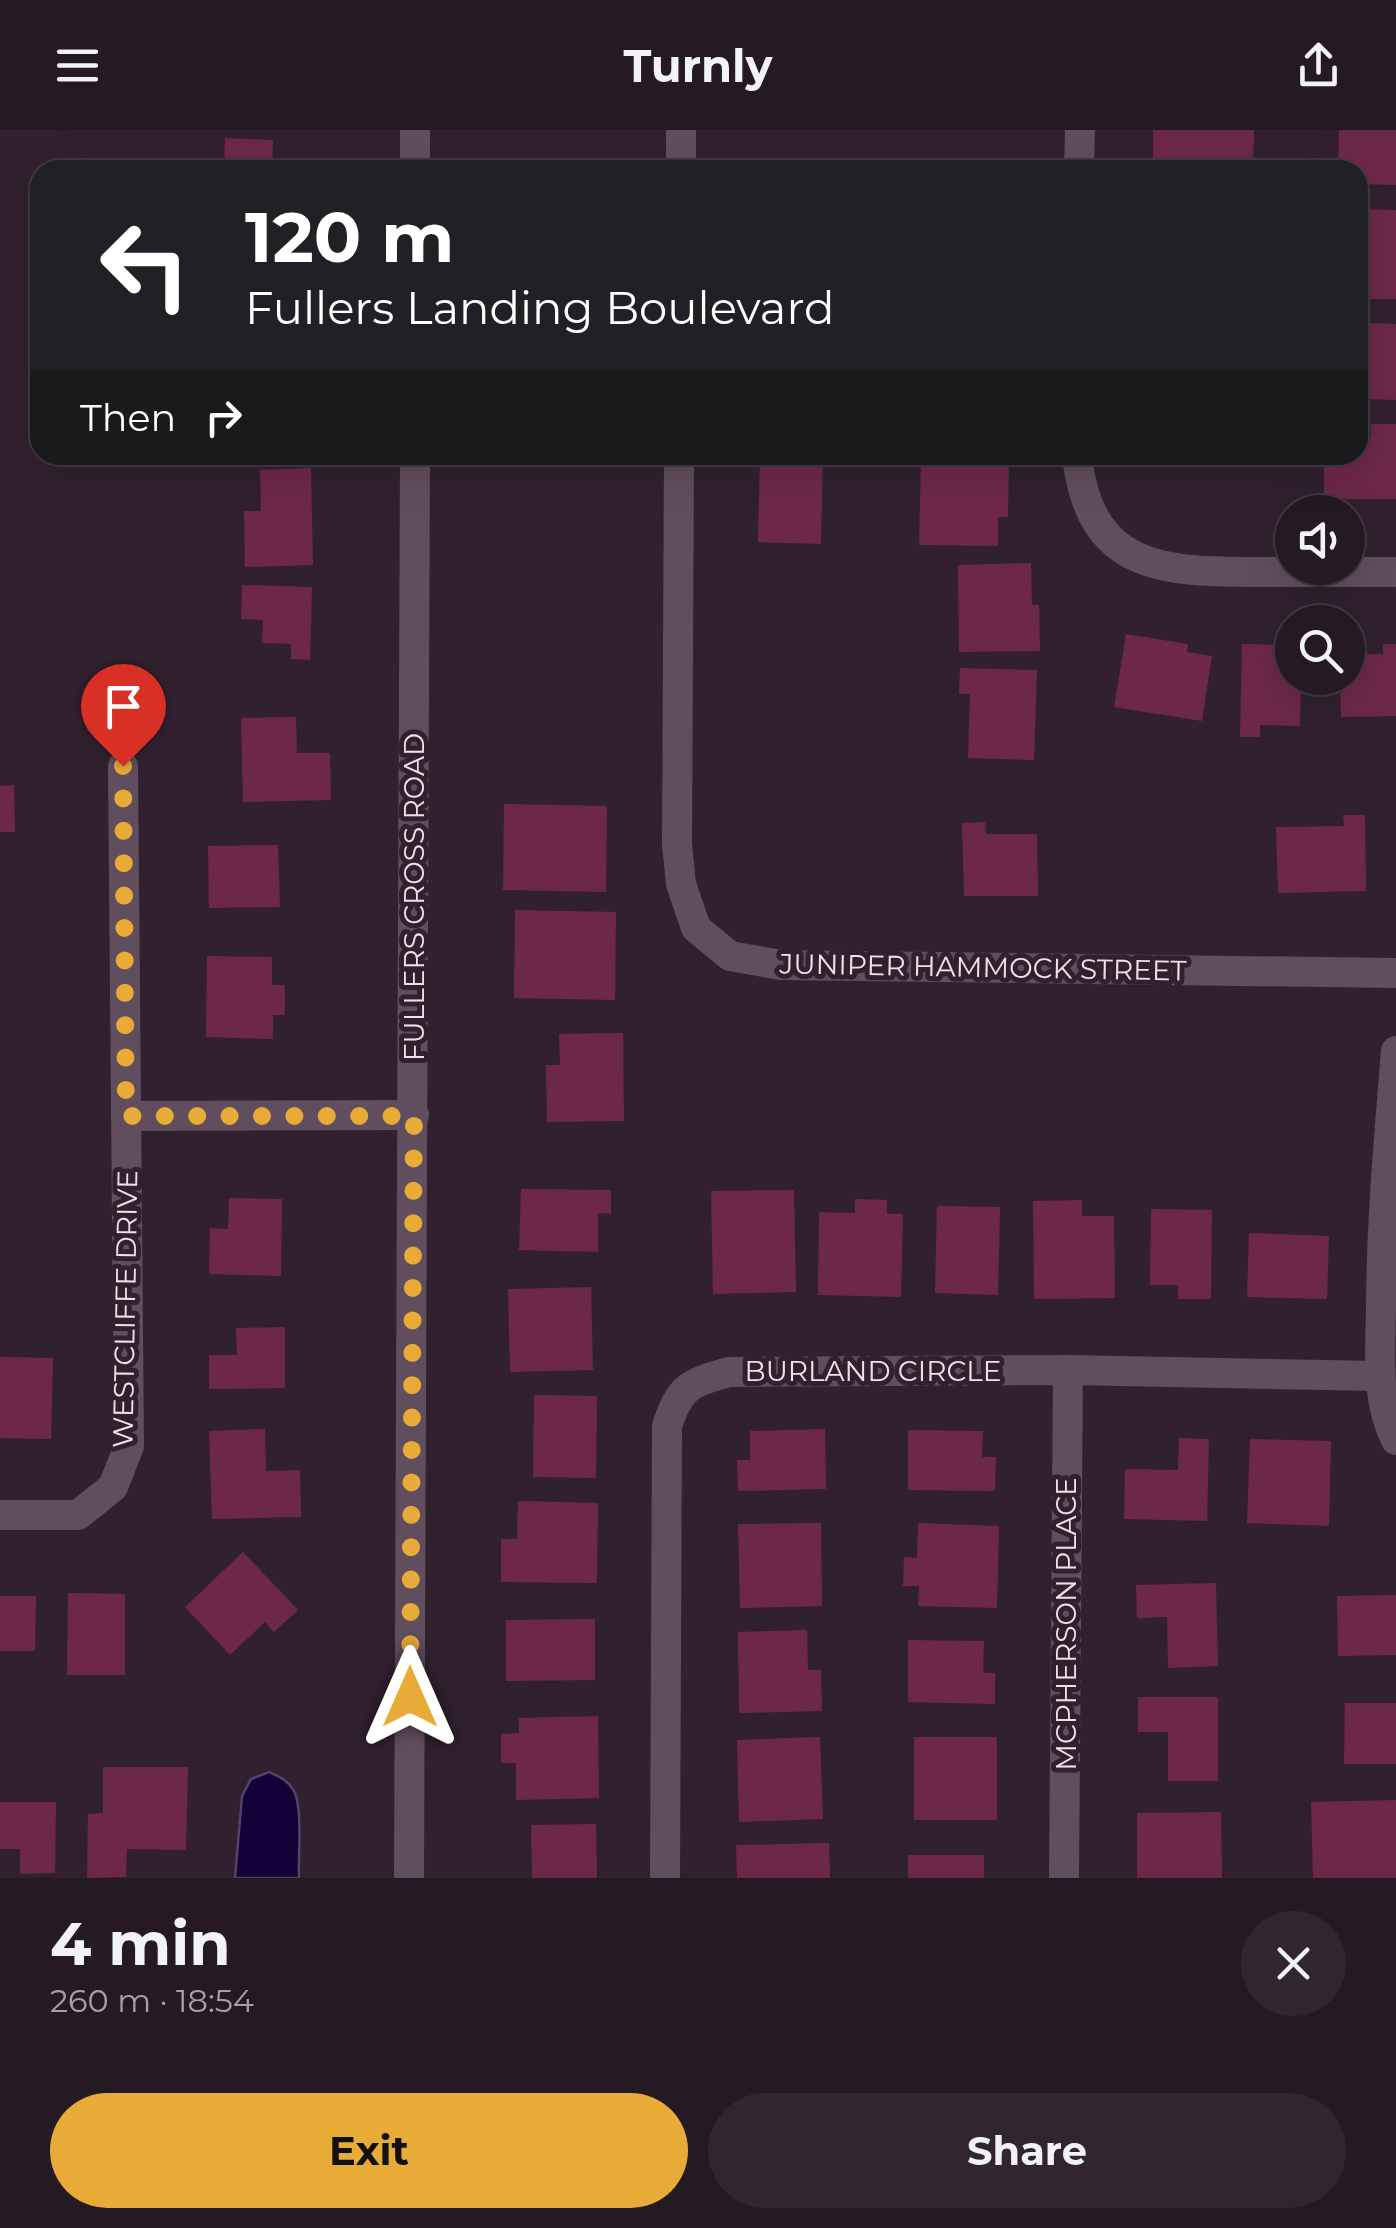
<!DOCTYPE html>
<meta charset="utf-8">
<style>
body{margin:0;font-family:Montserrat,sans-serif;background:#312630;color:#f1f3f6;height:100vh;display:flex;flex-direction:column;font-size:38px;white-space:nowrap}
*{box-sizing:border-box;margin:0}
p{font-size:32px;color:#a3a0a6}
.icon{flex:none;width:55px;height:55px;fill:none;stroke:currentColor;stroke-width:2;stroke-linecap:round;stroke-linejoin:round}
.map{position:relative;height:1748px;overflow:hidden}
.drawer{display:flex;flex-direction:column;background:#251923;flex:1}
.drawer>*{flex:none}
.hud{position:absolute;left:30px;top:30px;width:1338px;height:305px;border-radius:30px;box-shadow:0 10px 40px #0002,0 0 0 2px #423841;background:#202124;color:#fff;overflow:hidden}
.tools{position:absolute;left:1275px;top:365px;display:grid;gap:20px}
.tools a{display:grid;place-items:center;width:90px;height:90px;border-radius:50%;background:#251923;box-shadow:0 10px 40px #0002,0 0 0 2px #423841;font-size:50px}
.pin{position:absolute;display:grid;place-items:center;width:85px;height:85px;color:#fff;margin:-102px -42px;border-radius:50% 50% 50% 0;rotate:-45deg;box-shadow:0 0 10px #0007}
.pin .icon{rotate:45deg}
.me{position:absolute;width:110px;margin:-55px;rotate:0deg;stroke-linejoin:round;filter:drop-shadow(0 0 8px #0008)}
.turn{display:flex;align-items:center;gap:35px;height:210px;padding:0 50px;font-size:45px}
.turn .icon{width:130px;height:130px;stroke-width:2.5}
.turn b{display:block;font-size:70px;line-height:85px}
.then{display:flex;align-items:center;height:95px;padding:0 50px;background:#0003;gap:20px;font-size:38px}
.round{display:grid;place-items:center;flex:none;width:105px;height:105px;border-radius:52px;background:#312630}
.head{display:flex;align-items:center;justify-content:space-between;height:170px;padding:0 50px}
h1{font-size:60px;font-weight:700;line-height:75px}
.primary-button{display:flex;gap:20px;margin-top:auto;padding:20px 50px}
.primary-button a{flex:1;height:115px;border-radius:60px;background:#e8ab37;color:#111;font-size:40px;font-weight:700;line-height:115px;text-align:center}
.primary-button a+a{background:#312630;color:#f1f3f6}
header{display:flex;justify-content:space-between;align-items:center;height:130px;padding:0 50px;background:#251923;font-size:45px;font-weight:700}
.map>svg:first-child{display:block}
</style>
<header><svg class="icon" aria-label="menu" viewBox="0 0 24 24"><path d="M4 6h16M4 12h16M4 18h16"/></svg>Turnly<svg class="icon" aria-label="share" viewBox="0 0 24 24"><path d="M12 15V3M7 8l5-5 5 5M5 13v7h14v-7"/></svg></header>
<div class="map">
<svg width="1396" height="1748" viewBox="0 0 1396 1748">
<rect width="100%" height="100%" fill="#31212f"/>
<!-- water -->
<path fill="#120037" stroke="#53436c" stroke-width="2.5" d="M269 1642C279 1647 288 1650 294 1661 303 1679 298 1726 299 1748H235L242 1666 251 1649Z"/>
<!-- building -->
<g fill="#6d2849">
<path d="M1153 0H1254L1253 40H1153Z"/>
<path d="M1339 0H1396V55L1358 54V40H1338Z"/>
<path d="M225 8 273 10 272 40H224Z"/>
<path d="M1358 79 1396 80V169H1358Z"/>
<path d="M1368 193 1396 194V270L1358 269V208H1368Z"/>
<path d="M1371 294H1396V369H1324V325H1358V308H1371Z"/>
<path d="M535 325H601V337L535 336Z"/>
<path d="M760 325 823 326 821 414 758 412Z"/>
<path d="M921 325 1009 326 1008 387H998V416L919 415Z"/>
<path d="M311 338 313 435 245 437 244 381H261L260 340Z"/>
<path d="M1031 433 1032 475H1039L1040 521 959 522 958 435Z"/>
<path d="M242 455 312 457 310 530 291 529V514L262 513 263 490 241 489Z"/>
<path d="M1126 504 1188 514 1187 522 1212 526 1202 591 1114 577Z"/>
<path d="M1242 514 1292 515V548H1301L1300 596 1260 595V607H1240Z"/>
<path d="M1383 514H1396V586L1341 587 1340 548H1348V525L1383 524Z"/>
<path d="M960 538 1037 540 1034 630 968 628 970 564H959Z"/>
<path d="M296 587 297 623H330L331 670 243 672 241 588Z"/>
<path d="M14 655 15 702H0V656Z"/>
<path d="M504 674 607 676 606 762 503 760Z"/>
<path d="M1343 685H1365L1366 761 1278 763 1276 697 1344 696Z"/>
<path d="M985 692 986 704H1037L1038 766H964L962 693Z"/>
<path d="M278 715 280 777 209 778 208 716Z"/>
<path d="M515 780 616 782 615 870 514 868Z"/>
<path d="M207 826 272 827V855H285V885H273V909L206 907Z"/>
<path d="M623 903 624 991 547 992 546 935H560L559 904Z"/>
<path d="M521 1059 611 1060V1084L598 1083V1122L519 1120Z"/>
<path d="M794 1060 796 1162 713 1164 711 1061Z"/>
<path d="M229 1068 282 1069 281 1146 209 1144 210 1098 228 1099Z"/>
<path d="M855 1069 887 1070V1084H903L901 1167 818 1165 819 1082 855 1083Z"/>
<path d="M1082 1070V1086H1114L1115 1168 1034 1169 1033 1071Z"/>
<path d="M937 1076 1000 1077 998 1165 935 1163Z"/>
<path d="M1151 1079 1212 1080 1211 1169H1178V1155H1150Z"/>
<path d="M1249 1103 1329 1106 1327 1169 1247 1167Z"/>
<path d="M591 1157 593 1240 510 1242 508 1159Z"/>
<path d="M285 1197V1258L209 1259V1225H237L236 1198Z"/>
<path d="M0 1227 53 1228 51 1309 0 1308Z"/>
<path d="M534 1265 597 1266 596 1348 533 1347Z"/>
<path d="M265 1299 266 1341 300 1340 301 1387 212 1389 209 1301Z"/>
<path d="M825 1299 826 1359 738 1361 737 1330H750V1301Z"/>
<path d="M908 1300 983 1301 982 1327H996L995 1361 908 1360Z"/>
<path d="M1179 1308 1209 1309 1207 1391 1124 1389 1125 1339 1178 1340Z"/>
<path d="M1250 1309 1331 1311 1329 1396 1247 1393Z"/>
<path d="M518 1371 598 1373 597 1453 501 1452V1409H517Z"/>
<path d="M821 1393 822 1476 740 1478 738 1394Z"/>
<path d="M918 1393 999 1396 997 1478 918 1476 919 1456H903L904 1427 917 1428Z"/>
<path d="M243 1422 298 1480 274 1502 265 1492 230 1525 185 1477Z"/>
<path d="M1216 1453 1218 1536 1168 1538 1167 1487 1137 1488 1136 1455Z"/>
<path d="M68 1463 125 1464V1545H67Z"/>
<path d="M1396 1465V1525L1338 1526 1337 1466Z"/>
<path d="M0 1466H36L35 1521H0Z"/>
<path d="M595 1489V1550L506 1551V1490Z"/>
<path d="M807 1500 808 1540H821L822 1581 739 1583 738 1502Z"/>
<path d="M908 1510 984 1511 983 1543H995V1574L908 1572Z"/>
<path d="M1138 1567H1218V1651H1168V1602H1138Z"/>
<path d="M1345 1573H1396V1634H1344Z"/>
<path d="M598 1586 599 1668 516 1670V1633H501V1604L519 1603V1588Z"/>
<path d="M820 1607 823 1689 739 1692 737 1610Z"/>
<rect x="914" y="1607" width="83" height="83"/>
<path d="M103 1637H188L186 1720 127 1719 126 1747 87 1748 88 1684 103 1683Z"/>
<path d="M1396 1670V1748H1313L1311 1672Z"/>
<path d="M0 1672H56L55 1743 20 1744V1719H0Z"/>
<path d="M1221 1682 1222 1748H1137V1683Z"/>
<path d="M596 1694 597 1748H532L531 1695Z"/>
<path d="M829 1713 830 1748H737L736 1715Z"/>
<rect x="908" y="1725" width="76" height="23"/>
</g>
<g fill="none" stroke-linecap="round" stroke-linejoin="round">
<!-- street -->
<g stroke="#604d5d" stroke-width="30">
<path d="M681 40V0"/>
<path d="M1079 40 1080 0"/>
<path d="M679 325 677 714 681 754 696 798 730 826 781 835 1396 843"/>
<path d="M1077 325C1089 443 1167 442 1264 442 1308 442 1352 442 1396 442"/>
<path d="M1396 921C1389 1008 1381 1094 1381 1182 1380 1224 1376 1271 1396 1310"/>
<path d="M126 986 414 985"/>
<path d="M0 1385H78L113 1357 129 1316 123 636"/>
<path d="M665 1748 667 1296C680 1256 690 1253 729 1242L1068 1240 1380 1246"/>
<path d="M1064 1748 1068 1240"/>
</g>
<!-- secondary -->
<g stroke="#604d5d" stroke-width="30">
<path d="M415 40V0"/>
<path d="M409 1748 415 325"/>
</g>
</g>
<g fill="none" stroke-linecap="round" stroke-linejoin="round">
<!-- route -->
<path stroke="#e8ab37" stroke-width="18" stroke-dasharray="0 32.4" d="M123 636 126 986H414L410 1567"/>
</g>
<g text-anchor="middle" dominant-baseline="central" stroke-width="10" stroke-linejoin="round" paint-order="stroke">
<!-- street labels -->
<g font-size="28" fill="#ece0e9" stroke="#31212f">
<text transform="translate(414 767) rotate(-90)">FULLERS CROSS ROAD</text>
<text transform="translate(983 837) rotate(1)">JUNIPER HAMMOCK STREET</text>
<text transform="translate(125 1179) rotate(-89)">WESTCLIFFE DRIVE</text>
<text x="873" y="1241">BURLAND CIRCLE</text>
<text transform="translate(1066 1494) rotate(-90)">MCPHERSON PLACE</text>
</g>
</g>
</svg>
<div class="tools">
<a><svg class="icon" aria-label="sound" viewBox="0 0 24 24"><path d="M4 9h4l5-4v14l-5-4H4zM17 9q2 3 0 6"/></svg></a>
<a><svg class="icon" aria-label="search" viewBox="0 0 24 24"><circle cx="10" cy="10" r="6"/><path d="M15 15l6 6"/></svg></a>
</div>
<div class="pin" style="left:123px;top:636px;background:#d93025"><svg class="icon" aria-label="arrive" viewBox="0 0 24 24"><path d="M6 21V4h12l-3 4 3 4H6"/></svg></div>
<svg class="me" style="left:410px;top:1567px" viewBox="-20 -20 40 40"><path d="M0-17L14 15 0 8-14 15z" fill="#e8ab37" stroke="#fff" stroke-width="4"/></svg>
<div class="hud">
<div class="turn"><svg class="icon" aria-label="left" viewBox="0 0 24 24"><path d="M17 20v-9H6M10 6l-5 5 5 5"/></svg><div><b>120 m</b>Fullers Landing Boulevard</div></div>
<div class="then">Then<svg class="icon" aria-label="right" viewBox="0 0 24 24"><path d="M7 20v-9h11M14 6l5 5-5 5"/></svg></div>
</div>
</div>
<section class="drawer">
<div class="head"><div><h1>4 min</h1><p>260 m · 18:54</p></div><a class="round"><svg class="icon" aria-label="close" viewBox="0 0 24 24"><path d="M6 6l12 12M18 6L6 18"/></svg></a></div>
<div class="primary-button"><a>Exit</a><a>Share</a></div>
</section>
